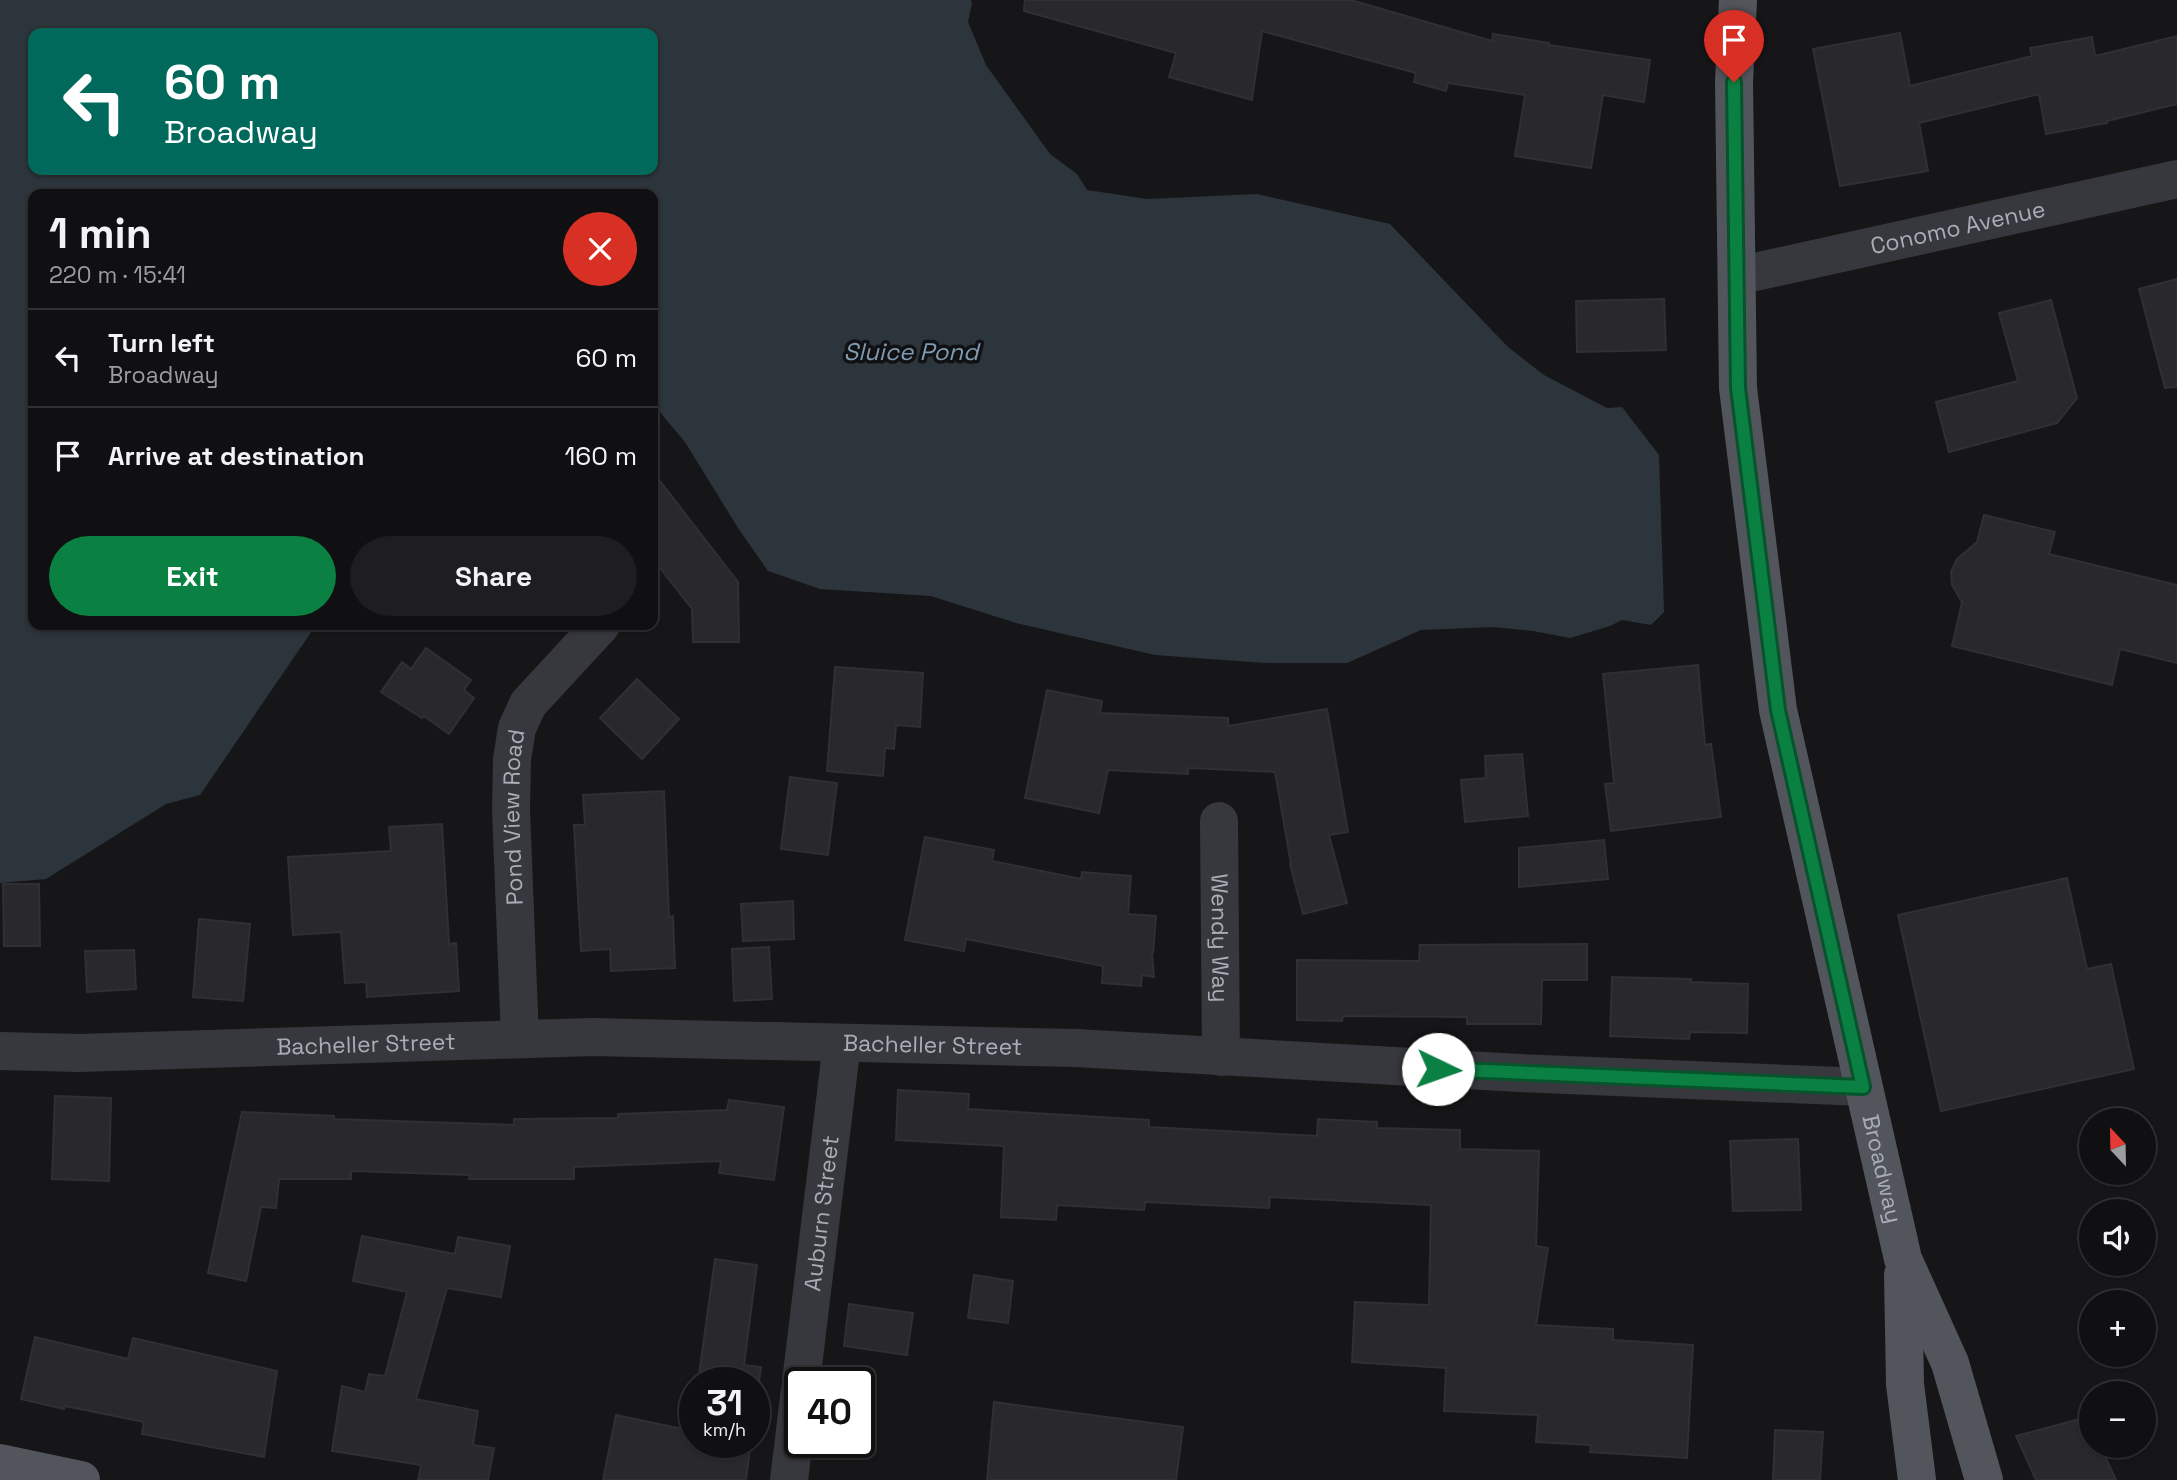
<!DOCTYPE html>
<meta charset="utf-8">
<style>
body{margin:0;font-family:"Space Grotesk",sans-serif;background:#1e1e20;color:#f1f3f6;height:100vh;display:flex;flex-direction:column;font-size:26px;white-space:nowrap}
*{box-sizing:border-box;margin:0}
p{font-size:23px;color:#9c9d9f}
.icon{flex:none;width:38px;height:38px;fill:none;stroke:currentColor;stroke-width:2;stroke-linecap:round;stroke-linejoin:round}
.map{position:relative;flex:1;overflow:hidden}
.details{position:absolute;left:28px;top:189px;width:630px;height:441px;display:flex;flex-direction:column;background:#101012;border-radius:14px;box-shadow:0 2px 5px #0004,0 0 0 2px #303032}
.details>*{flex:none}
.hud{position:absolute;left:28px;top:28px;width:630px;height:147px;border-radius:14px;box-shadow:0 2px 5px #0004,0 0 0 2px #303032;background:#00695c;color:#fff;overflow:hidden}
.needle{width:46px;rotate:338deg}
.tools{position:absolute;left:2079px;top:1108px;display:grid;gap:14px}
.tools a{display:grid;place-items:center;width:77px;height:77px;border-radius:50%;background:#101012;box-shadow:0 2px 5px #0004,0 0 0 2px #303032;font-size:35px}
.speed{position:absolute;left:679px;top:1367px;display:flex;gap:14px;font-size:35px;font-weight:700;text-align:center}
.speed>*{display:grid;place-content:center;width:91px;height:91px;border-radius:50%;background:#101012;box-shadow:0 2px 5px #0004,0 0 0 2px #303032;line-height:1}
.speed small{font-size:18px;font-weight:400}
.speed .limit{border:4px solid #111;border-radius:10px;background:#fff;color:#111}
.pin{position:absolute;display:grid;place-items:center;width:60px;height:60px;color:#fff;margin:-72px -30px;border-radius:50% 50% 50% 0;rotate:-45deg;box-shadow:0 0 7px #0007}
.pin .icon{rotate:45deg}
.me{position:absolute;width:77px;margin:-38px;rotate:93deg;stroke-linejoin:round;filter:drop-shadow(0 0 5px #0008)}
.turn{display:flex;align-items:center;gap:24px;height:147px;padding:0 21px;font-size:32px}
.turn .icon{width:91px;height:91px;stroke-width:2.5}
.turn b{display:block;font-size:49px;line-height:60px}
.round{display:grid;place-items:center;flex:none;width:74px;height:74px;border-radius:37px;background:#1e1e20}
.summary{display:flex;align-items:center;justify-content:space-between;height:119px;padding:0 21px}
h1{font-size:42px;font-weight:800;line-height:52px}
.action{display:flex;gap:14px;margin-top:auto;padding:14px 21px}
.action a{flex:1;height:80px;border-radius:42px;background:#0b8043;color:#fff;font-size:28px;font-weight:800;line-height:80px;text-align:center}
.action a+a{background:#1e1e20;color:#f1f3f6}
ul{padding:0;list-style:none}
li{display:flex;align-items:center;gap:21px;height:98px;padding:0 21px;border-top:2px solid #303032}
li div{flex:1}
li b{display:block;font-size:26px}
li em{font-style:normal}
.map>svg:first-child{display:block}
</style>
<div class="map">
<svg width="2177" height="1480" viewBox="0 0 2177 1480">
<rect width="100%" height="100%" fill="#161618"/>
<!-- water -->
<path fill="#2c353c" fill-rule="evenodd" d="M0 0H971L972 3 968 22 986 65 1050 154 1077 174 1087 190 1147 199 1257 194 1390 224 1508 347 1544 375 1607 408 1622 407 1659 455 1664 612 1651 625 1622 620 1610 626 1570 638 1533 631 1493 627 1421 630 1347 663H1265L1155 655 1016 623 931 596 820 589 768 571 738 528 685 442 653 404V194H33V625H316L200 795 166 804 46 879 0 883ZM33 33H653V170H33Z"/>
<!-- building -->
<g fill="#29292c" stroke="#303034" stroke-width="2">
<path d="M1025 0H1351L1492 41 1493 34 1549 43V45L1650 60 1644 102 1603 95 1591 168 1515 156 1525 95 1448 83 1446 91 1414 82 1416 73 1262 31 1252 100 1169 77 1176 53 1024 11Z"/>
<path d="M1900 33 1910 86 2032 56 2030 48 2092 37 2095 56 2177 36V104L2107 121V123L2046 134 2039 94 1919 123 1928 171 1840 186 1813 49Z"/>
<path d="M2177 279V387L2165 388 2139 289Z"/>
<path d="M1664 299 1666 350 1577 352 1576 301Z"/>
<path d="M2051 300 2077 398 2057 423 1949 452 1936 402 2018 381 1999 313Z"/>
<path d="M653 472 738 582 739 642H693L692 609 653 559Z"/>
<path d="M1984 515 2055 532 2049 554 2177 585V663L2120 649 2112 685 1952 646 1962 602 1952 585 1951 572 1957 559 1977 542Z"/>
<path d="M426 648 471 680 464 690 474 698 449 734 424 716 422 718 381 692 402 662 411 669Z"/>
<path d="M1698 665 1705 745 1711 744 1721 817 1611 831 1605 784 1614 783 1603 674Z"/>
<path d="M835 667 923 673 920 727 896 725 894 749 885 748 883 776 827 771Z"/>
<path d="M637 679 679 719 642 759 600 718Z"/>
<path d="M1047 690 1102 701 1100 713 1228 718V726L1327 709 1348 832 1329 835 1347 903 1303 914 1290 864H1291L1275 772 1188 768V774L1108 770 1099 813 1025 798Z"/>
<path d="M1522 754 1528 816 1465 822 1461 780 1486 778 1485 756Z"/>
<path d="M790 777 837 783 828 855 781 849Z"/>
<path d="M664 791 669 917 673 916 675 968 611 971 610 949 581 951 574 825H585L583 795Z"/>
<path d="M442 824 449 944 456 943 459 991 367 997 366 982 345 983 341 932 293 935 288 857 391 851 389 827Z"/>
<path d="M925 837 994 850 992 861 1081 879 1082 872 1131 876 1128 914 1156 916 1153 953 1152 954 1154 977 1142 975 1141 986 1102 983 1103 966 966 939 964 951 905 940Z"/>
<path d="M1604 840 1608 879 1519 887V848Z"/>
<path d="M2067 878 2087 969 2111 964 2134 1069 1941 1111 1898 915Z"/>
<path d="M3 884H39L40 946H4Z"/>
<path d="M793 901 794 939 743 941 741 904Z"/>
<path d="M199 919 250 924 243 1001 193 997Z"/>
<path d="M1587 944V980H1542L1541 1024H1467V1017L1343 1016 1342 1021 1297 1020V960L1419 961 1420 945Z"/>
<path d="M769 947 772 999 734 1001 732 949Z"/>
<path d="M134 950 136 989 87 992 85 951Z"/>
<path d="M1612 977 1691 979V982L1748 984 1747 1033 1690 1032 1689 1039 1610 1036Z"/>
<path d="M898 1090 969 1094 968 1109 1149 1120V1127L1317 1136 1318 1119 1377 1122V1128L1460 1130V1149L1539 1151 1536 1246 1548 1248 1536 1325 1613 1329V1340L1693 1345 1687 1458 1590 1452 1591 1445 1536 1442 1538 1415 1444 1411 1446 1368 1352 1362 1355 1302 1429 1305 1431 1205 1270 1197 1269 1208 1145 1202 1144 1210 1057 1205 1056 1220 1001 1217 1004 1146 896 1140Z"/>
<path d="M55 1096 111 1098 109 1181 52 1179Z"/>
<path d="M729 1100 784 1107 774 1180 719 1173 721 1161 574 1167V1179H469L470 1175 351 1171V1179H279L276 1208 261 1207 246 1281 208 1273 242 1112 334 1116V1119L514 1125V1119L618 1118V1114L727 1110Z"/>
<path d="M1798 1139 1801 1210 1733 1211 1730 1141Z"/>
<path d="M362 1236 455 1254 458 1237 510 1246 501 1297 447 1288 416 1399 478 1411 473 1445 494 1448 488 1480H418L421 1465 332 1451 342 1386 365 1392 369 1374 385 1376 407 1292 353 1281Z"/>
<path d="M715 1259 757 1265 744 1365 761 1367 754 1417V1382H698Z"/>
<path d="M974 1275 1013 1281 1008 1323 968 1318Z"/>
<path d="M849 1304 913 1313 907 1355 844 1346Z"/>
<path d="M35 1337 128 1359 133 1338 277 1371 264 1457 142 1434 144 1422 65 1406 64 1409 21 1399Z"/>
<path d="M994 1402 1183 1427 1176 1480H987Z"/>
<path d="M695 1408V1442H751L746 1480H603L616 1415 692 1431Z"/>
<path d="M2087 1417 2091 1426V1446H2100L2116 1480H2036L2016 1436Z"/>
<path d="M1775 1430 1823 1432 1820 1480H1773Z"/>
</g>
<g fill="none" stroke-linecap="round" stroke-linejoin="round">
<!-- minor -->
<g stroke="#37383d" stroke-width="38">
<path id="s1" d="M1737 276 2177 179"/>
<path id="s2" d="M1219 821 1221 1057"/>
<path id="s3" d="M520 1039 511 810 512 759 517 728 528 704 601 625"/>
<path id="s4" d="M0 1051 79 1053 592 1037 1076 1048 1519 1073 1863 1087"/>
<path id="s5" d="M801 1382 842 1043"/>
<path d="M789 1480 800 1390"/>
</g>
<!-- major -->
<g stroke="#53555c" stroke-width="38">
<path id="s6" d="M1738 0 1734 82 1738 388 1778 710 1903 1259 1950 1363 1984 1480"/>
<path d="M1903 1275 1905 1384 1917 1480"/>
<path d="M0 1463 81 1480"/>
</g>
</g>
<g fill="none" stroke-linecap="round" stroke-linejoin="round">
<!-- route casing -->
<g stroke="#07532c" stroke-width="18">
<path id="route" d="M1438 1069 1863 1087 1778 710 1738 388 1734 82"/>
</g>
<!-- route -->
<use href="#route" stroke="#0b8043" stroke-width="12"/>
</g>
<g text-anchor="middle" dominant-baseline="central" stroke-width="7" stroke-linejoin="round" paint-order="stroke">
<!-- street labels -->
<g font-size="23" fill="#a8adb8" stroke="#111113">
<text stroke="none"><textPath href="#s1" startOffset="226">Conomo Avenue</textPath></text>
<text stroke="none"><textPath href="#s3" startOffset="222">Pond View Road</textPath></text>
<text stroke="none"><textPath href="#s2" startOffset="117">Wendy Way</textPath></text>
<text stroke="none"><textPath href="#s4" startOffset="366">Bacheller Street</textPath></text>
<text stroke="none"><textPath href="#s4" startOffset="933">Bacheller Street</textPath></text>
<text stroke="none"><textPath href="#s6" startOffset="1183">Broadway</textPath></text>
<text stroke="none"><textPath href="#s5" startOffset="170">Auburn Street</textPath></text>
</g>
<!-- water labels -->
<g font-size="24" font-style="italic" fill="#7f9bb3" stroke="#111113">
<text x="911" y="351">Sluice Pond</text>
</g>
</g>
</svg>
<div class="tools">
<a><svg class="needle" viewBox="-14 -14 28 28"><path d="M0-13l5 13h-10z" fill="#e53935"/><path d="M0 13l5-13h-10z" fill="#9c9d9f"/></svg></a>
<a><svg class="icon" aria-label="sound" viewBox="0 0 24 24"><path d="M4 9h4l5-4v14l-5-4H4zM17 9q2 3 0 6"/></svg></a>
<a>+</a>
<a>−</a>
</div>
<div class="speed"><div>31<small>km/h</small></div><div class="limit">40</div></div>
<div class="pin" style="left:1734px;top:82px;background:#d93025"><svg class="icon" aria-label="arrive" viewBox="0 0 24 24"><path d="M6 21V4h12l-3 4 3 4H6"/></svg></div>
<svg class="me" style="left:1438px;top:1069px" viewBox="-20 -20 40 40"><circle r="19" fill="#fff"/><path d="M0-13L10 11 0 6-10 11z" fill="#0b8043"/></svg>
<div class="hud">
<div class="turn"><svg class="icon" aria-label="left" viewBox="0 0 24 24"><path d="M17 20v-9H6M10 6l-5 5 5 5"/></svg><div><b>60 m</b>Broadway</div></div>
</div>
<section class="details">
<div class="summary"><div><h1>1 min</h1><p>220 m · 15:41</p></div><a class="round" style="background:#d93025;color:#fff"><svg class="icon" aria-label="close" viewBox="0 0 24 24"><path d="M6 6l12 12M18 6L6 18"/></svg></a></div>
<ul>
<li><svg class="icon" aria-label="left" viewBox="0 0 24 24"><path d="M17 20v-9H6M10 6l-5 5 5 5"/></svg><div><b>Turn left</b><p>Broadway</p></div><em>60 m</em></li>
<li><svg class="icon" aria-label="arrive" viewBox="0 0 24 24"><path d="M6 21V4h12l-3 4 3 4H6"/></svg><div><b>Arrive at destination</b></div><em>160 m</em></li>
</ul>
<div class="action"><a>Exit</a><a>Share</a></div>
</section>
</div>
